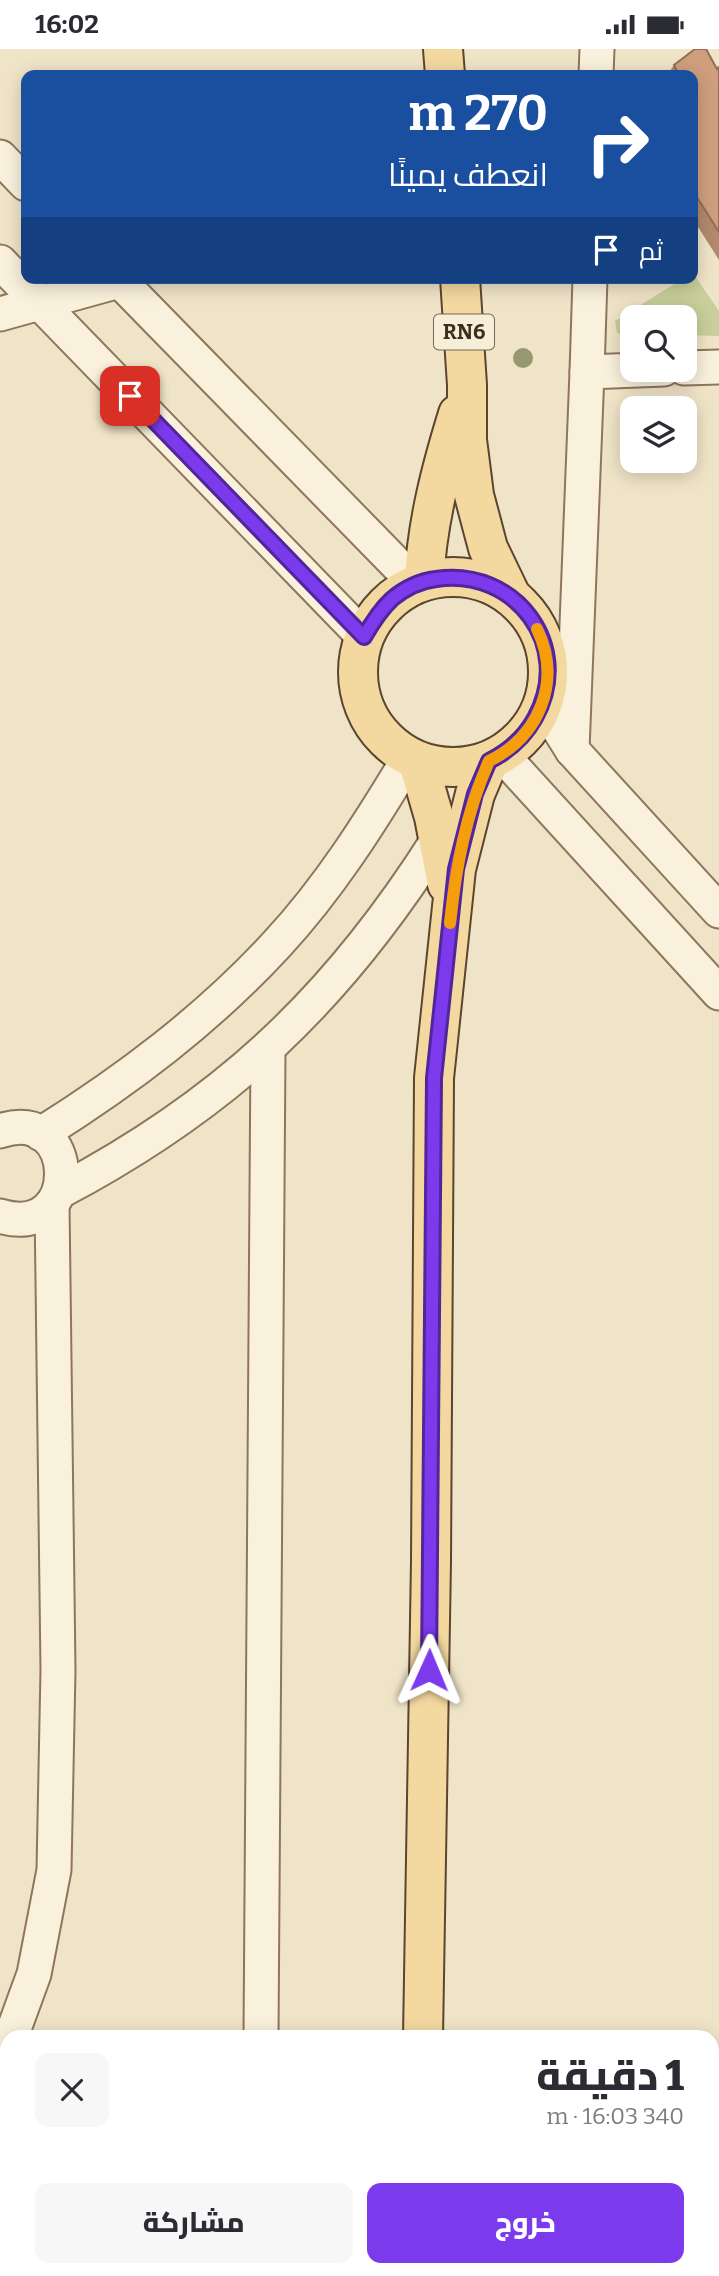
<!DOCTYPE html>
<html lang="ar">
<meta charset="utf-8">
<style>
body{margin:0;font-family:Bitter,Cairo,serif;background:#f7f7f7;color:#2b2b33;direction:rtl;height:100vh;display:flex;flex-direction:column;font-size:26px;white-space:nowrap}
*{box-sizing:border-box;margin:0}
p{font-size:23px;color:#7c7c81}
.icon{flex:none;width:38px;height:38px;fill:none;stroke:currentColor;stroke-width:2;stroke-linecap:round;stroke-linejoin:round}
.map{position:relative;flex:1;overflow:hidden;direction:ltr}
.drawer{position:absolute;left:0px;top:1981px;width:719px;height:247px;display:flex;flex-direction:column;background:#fff;border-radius:21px 21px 0 0;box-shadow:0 4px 18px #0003;direction:rtl}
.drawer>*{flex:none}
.hud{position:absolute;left:21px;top:21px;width:677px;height:214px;border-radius:14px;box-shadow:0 4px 18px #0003;direction:rtl;background:#1a4fa0;color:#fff;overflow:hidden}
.buttons{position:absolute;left:620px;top:256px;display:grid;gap:14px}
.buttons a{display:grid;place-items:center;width:77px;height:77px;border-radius:14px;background:#fff;box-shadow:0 4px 18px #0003;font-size:35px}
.pin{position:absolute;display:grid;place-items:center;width:60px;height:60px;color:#fff;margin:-30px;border-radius:14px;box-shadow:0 4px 10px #0006}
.me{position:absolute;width:77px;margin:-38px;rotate:1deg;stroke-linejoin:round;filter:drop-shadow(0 0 5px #0008)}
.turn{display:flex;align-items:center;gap:24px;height:147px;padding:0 35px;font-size:32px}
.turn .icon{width:91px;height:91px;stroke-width:2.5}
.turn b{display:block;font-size:49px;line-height:60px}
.then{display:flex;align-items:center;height:66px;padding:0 35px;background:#0003;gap:14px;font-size:26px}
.round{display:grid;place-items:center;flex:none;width:74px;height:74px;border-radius:14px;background:#f7f7f7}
.summary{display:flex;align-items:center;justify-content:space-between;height:119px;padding:0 35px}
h1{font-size:42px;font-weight:800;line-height:52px}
.primary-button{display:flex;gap:14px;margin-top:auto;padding:14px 35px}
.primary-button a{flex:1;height:80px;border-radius:14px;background:#7c3aed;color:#fff;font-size:28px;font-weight:800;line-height:80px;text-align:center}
.primary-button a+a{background:#f7f7f7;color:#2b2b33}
.status{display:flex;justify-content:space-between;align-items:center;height:49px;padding:0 35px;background:#fff;direction:ltr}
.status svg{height:19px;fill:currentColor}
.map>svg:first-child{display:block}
</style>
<div class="status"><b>16:02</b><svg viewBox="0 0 49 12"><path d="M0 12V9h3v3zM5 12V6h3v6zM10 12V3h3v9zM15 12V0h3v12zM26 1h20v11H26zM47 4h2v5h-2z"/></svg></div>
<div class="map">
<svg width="719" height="2227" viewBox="0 0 719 2227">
<rect width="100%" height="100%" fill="#f0e4c8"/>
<!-- green -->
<path fill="#c9cf9b" d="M693 224 719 262V287L684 286V268H632V285L617 284 615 272 684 229H693Z"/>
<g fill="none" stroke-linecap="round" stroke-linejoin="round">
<!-- minor casing -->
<g stroke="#8d765c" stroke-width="37">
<g id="minor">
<path d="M596 26 597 0"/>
<path d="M0 108 26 135"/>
<path d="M0 213 364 588"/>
<path d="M117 229 416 535"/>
<path d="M0 265 119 232"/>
<path d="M684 319 719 318"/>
<path d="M587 323 590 229"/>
<path d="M543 655 572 701 719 862"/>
<path d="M572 701 587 323 664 320"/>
<path d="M502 706 719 944"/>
<path d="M0 1082C80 1054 84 1193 0 1167"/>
<path d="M41 1085C127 1031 207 971 277 895 329 839 370 774 409 709"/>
<path d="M59 1143C226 1055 336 951 437 792"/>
<path d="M11 1988 34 1925 54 1821 58 1621 52 1155"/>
<path d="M261 1988 268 1001"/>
<path d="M0 2019 7 2000"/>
<path d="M233 2227 241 2221"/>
</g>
</g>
<!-- major casing -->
<g stroke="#5b4430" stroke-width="42">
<g id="major">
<path d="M443 0 445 26"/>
<path d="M460 229 467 336V391L474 446 488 499 511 547"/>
<circle cx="453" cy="623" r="95"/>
<path d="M424 532C427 474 441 420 458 365"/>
<path d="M418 713 434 768 447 835"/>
<path d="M423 1988 431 1512 434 1029 456 820 475 745 489 712"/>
<path d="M414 2227V2221"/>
</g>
</g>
<!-- minor -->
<use href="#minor" stroke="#faf1dc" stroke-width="33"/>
<!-- major -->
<use href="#major" stroke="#f3d9a0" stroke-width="38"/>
</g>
<!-- trees -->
<circle fill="#96986f" cx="523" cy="309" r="10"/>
<!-- wall -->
<path fill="#b2896c" d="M674 16 717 20 719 18V211L693 170V26H667Z"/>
<!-- building -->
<path fill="#cf9f7d" stroke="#916f58" stroke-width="2" d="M695 0H706L717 20 719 18V183L693 142V26H679L674 16Z"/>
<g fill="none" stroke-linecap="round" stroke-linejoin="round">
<!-- route casing -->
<g stroke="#51269a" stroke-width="18">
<path id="route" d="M130 347 364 588C372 574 380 561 392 550 405 539 420 532 436 530 515 518 575 597 535 669 524 689 509 702 489 712L475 745 456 820 434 1029 429 1621"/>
</g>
<!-- route -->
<use href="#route" stroke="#7c3aed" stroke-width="12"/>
<!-- slow -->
<path stroke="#f59e0b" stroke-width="12" d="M450 874C456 817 466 764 489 712 540 687 562 632 537 580"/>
</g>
<g text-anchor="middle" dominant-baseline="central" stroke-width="5" stroke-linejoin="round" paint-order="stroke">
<!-- shield labels -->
<rect fill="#f7eed8" stroke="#756857" stroke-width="2" x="434" y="265.5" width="60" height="35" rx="5"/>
<g font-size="21" font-weight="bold" fill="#3d2e20">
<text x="464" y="283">RN6</text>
</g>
</g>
</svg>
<div class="buttons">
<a><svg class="icon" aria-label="search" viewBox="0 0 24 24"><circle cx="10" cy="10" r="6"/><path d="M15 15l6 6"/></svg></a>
<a><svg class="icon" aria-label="layers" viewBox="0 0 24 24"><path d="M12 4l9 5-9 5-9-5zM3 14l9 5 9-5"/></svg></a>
</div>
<div class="pin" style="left:130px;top:347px;background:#d93025"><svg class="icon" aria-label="arrive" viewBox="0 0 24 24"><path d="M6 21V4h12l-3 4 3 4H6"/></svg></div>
<svg class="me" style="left:429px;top:1621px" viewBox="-20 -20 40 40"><path d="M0-17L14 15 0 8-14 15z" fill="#7c3aed" stroke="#fff" stroke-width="4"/></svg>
<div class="hud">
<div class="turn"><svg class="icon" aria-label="right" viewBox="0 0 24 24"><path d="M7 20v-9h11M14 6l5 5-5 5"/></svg><div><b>270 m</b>انعطف يمينًا</div></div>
<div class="then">ثم<svg class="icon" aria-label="arrive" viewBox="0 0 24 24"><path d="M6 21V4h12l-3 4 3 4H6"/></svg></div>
</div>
<section class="drawer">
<div class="summary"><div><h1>1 دقيقة</h1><p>340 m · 16:03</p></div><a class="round"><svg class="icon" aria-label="close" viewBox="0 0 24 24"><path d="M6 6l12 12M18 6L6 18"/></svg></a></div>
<div class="primary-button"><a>خروج</a><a>مشاركة</a></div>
</section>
</div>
